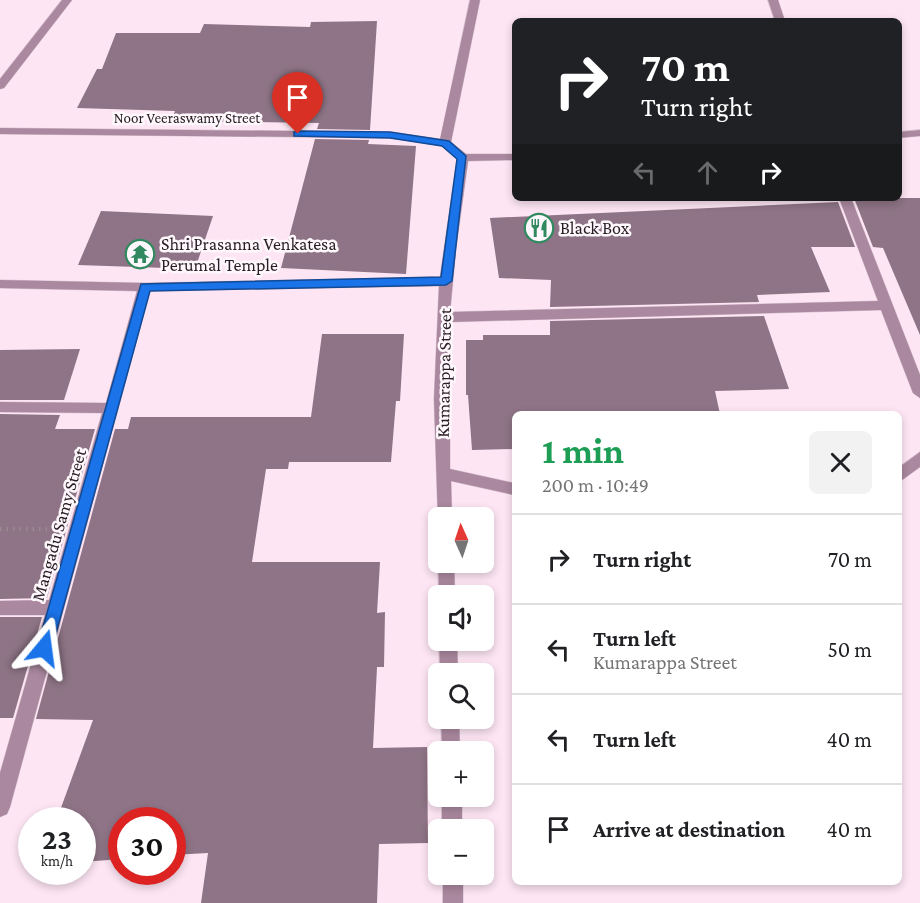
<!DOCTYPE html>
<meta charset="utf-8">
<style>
body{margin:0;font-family:"Crimson Pro",serif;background:#f2f2f2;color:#202124;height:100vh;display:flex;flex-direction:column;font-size:22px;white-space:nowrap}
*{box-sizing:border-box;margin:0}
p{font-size:20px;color:#757577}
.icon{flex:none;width:33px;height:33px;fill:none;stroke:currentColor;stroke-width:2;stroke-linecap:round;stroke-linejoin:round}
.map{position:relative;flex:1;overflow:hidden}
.sheet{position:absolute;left:512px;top:411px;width:390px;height:474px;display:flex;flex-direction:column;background:#fff;border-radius:9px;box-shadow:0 3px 9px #0003}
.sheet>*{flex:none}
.top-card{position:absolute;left:512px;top:18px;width:390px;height:183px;border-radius:9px;box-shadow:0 3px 9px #0003;background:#202124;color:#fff;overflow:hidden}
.needle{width:39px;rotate:357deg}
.fabs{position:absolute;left:428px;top:507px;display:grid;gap:12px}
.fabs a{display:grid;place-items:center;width:66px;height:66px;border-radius:9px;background:#fff;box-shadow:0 3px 9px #0003;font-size:30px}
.speed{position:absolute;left:18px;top:807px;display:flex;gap:12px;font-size:30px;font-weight:700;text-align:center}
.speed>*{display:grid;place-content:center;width:78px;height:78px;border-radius:50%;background:#fff;box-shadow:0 3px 9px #0003;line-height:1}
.speed small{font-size:15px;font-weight:400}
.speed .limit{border:9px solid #d22;background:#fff;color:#111}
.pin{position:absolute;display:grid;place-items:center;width:51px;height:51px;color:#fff;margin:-62px -26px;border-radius:50% 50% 50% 0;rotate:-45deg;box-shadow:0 0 6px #0007}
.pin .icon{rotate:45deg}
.me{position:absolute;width:66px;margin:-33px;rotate:16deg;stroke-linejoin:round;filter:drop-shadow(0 0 4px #0008)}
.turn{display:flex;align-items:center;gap:21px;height:126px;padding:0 30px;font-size:27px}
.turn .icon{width:78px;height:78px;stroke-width:2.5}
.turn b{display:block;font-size:42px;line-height:51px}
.lanes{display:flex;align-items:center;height:57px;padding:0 30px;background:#0003;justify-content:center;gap:30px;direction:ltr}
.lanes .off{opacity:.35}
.round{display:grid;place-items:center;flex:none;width:63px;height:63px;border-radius:9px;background:#f2f2f2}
.overview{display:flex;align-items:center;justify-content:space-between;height:102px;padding:0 30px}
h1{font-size:36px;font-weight:700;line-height:45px;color:#1e9e55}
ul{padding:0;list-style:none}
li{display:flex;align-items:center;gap:18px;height:90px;padding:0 30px;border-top:2px solid #e0e0e0}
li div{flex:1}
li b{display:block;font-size:22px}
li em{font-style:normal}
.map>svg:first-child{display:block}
</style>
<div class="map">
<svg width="920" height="903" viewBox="0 0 920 903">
<rect width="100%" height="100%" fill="#fde5f4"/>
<!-- building -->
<g fill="#8e7486">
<path d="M377 21 370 130 317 129 319 123 171 121 175 111 77 108 97 69H102L116 33H200L204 24 310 27 311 22Z"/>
<path d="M315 139 369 140 368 144 416 146 406 274 281 268Z"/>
<path d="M854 198H920V335L883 248 873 247Z"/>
<path d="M838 202 855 247H811L830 292 757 295 759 302 550 307 551 280 499 278 490 218Z"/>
<path d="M101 211 213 216 195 269 78 265Z"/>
<path d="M764 316 789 389 715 391 720 414H514V449L472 450 468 395H466V340H483V335H550V321Z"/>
<path d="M322 334H404L400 401H396L391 462H289L288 469H266L252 562H380L377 613 385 612 384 667H377L373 748 427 747 428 843 379 844 377 903H201L208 853 172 855V820H122V859L82 862V820H64L58 816 93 720 36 719 115 429H128L131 417H311Z"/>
<path d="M80 349 64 400H0V350Z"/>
<path d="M0 414 60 415 55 429H95L47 598 0 599Z"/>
<path d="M0 617H42L13 718H0Z"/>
</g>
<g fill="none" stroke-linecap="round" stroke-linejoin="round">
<!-- street casing -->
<g stroke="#d7c1cf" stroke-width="1">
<g id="street">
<path d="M62 0H72L4 88 0 89V79Z"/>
<path d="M470 0H480L451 142 466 154H514V160L468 161 456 249 450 312 878 301 839 198H851L920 375V398L913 393 881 310 450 322V469L514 483V495L451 481 452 518H438V522L434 399 439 286 150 291 10 807 7 814 0 817V773L45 615H0V601L49 600 102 413 0 412V402L106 403 137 291 0 288V280L145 283 440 277 457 159 442 146 390 138 0 134V128L390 132 440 139Z"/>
<path d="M768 0H778L785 21H775Z"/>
<path d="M920 130V136L898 138V132Z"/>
<path d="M920 452V467L898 483V468Z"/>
<path d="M438 562H454L455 596H439Z"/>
<path d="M439 640H457L458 674H440Z"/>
<path d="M441 718H459L460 752H442Z"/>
<rect x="442" y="796" width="20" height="34"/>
<rect x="443" y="874" width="20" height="29"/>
</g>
</g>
<!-- path -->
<path stroke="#9a8893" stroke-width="4.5" stroke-dasharray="1.5 5" stroke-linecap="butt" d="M0 529H47"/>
<!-- street -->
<use href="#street" fill="#aa889f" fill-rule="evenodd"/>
</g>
<!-- route -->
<path fill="#1a73e8" stroke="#114b97" stroke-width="1.5" d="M298 131 390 132 449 141 466 156 452 281 446 285 150 291 52 648 50 653 44 656 39 653 37 648 141 284 441 277 457 159 442 146 390 138 294 136V132Z"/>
<!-- icons -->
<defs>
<g id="restaurant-ring" transform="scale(1.5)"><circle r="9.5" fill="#fef8fc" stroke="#30895f" stroke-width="1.5"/><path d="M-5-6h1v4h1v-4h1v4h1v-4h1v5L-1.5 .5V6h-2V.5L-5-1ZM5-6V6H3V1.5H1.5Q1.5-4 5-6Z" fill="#30895f"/></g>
<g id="temple-ring" transform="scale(1.5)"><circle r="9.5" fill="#fef8fc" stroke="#30895f" stroke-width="1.5"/><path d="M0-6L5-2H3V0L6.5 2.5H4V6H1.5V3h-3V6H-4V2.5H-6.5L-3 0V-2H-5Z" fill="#30895f"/></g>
</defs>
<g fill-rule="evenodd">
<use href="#restaurant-ring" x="539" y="228"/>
<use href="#temple-ring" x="140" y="254"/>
</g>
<g text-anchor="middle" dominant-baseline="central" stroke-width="5" stroke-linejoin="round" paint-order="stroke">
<!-- far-street labels -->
<g font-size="15" fill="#281d24" stroke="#fef8fc">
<text x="187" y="118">Noor Veeraswamy Street</text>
</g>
<!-- poi labels -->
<g font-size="18" fill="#281d24" stroke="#fef8fc" text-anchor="start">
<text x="560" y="228">Black Box</text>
<text x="161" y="244">Shri Prasanna Venkatesa<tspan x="161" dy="21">Perumal Temple</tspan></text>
</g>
<!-- street labels -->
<g font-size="18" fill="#281d24" stroke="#fef8fc">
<text transform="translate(444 373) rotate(-89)">Kumarappa Street</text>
<text transform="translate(59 525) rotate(-74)">Mangadu Samy Street</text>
</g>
</g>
</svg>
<div class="fabs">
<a><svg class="needle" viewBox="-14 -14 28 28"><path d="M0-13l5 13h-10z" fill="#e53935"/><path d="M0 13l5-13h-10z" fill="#757577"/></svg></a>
<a><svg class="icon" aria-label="sound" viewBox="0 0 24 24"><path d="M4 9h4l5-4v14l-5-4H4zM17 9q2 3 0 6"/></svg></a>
<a><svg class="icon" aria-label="search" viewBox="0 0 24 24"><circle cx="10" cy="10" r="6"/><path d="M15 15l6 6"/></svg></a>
<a>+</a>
<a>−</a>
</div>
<div class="speed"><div>23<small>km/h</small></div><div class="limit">30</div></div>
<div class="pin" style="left:298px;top:134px;background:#d93025"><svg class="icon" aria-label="arrive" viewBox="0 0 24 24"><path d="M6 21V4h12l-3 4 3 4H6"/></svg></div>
<svg class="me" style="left:44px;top:648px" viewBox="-20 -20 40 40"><path d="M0-17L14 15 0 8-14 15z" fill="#1a73e8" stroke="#fff" stroke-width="4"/></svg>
<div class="top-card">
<div class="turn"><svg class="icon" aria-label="right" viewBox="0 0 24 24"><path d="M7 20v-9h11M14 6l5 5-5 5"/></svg><div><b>70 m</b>Turn right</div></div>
<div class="lanes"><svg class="icon off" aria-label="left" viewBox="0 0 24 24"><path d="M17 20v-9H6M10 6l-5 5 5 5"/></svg><svg class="icon off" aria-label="ahead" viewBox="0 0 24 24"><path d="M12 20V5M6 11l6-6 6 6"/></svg><svg class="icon" aria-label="right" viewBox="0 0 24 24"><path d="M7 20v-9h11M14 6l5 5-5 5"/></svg></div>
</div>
<section class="sheet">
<div class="overview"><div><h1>1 min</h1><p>200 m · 10:49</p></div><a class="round"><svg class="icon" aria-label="close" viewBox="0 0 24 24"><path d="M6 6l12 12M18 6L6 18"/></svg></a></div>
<ul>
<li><svg class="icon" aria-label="right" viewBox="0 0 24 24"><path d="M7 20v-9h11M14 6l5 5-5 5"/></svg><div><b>Turn right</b></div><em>70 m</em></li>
<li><svg class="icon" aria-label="left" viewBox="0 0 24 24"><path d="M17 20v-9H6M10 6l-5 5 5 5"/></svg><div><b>Turn left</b><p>Kumarappa Street</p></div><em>50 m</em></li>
<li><svg class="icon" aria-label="left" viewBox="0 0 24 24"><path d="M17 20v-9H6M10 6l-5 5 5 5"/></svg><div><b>Turn left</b></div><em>40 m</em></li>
<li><svg class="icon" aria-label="arrive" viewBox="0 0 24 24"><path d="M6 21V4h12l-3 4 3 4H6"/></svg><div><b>Arrive at destination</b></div><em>40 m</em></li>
</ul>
</section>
</div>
